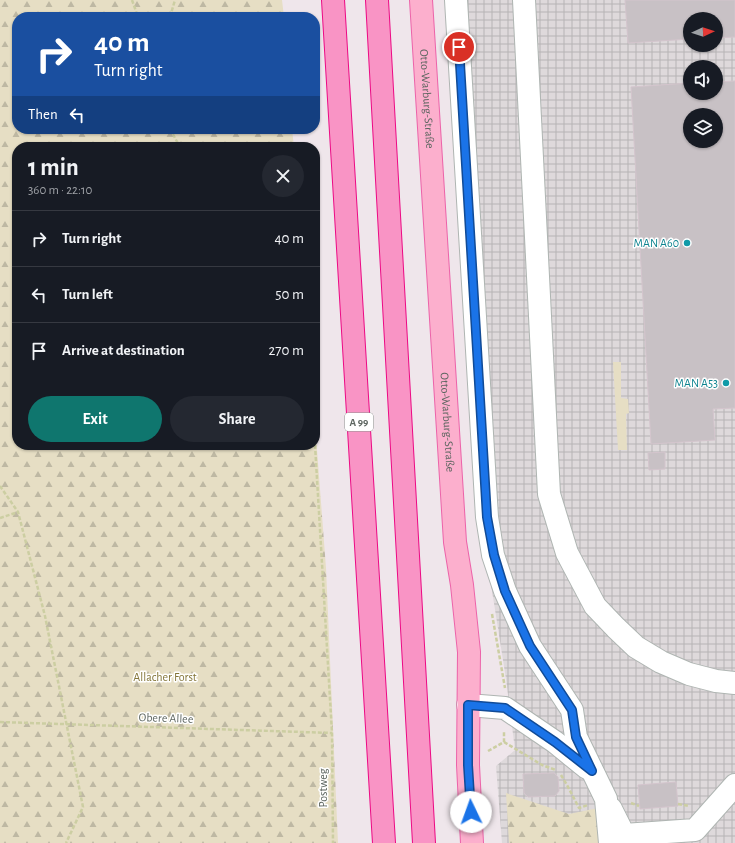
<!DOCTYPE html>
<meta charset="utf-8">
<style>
body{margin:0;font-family:"Alegreya Sans",sans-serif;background:#242831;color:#f1f3f6;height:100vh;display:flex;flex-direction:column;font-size:15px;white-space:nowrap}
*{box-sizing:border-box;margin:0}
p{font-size:13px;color:#9ea1a6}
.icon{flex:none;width:22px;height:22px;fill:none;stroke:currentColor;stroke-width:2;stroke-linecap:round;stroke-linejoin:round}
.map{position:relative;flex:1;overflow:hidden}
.sheet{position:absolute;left:12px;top:142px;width:308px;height:308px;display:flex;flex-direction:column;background:#171b24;border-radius:16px;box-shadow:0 1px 3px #0004}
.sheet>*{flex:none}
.guide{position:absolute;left:12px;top:12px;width:308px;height:122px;border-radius:16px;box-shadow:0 1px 3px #0004;background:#1a4fa0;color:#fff;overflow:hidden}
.needle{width:26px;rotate:87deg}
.controls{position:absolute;left:683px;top:12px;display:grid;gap:8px}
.controls a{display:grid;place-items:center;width:40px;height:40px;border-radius:50%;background:#171b24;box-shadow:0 1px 3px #0004;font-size:20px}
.pin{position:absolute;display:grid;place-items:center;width:34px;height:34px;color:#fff;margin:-17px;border:2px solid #fff;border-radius:50%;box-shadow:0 1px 4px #0007}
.me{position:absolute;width:44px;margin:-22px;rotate:357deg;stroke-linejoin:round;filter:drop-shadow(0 0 3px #0008)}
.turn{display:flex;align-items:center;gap:14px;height:84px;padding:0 16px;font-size:18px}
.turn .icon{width:52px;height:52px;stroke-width:2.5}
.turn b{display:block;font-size:28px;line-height:34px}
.then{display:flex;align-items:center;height:38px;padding:0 16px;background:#0003;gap:8px;font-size:15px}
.round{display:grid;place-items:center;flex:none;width:42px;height:42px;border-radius:21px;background:#242831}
.summary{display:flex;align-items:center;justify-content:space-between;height:68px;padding:0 16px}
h1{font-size:24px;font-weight:700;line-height:30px}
.action{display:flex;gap:8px;margin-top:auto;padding:8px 16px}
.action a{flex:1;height:46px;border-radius:24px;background:#0f766e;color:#fff;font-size:16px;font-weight:700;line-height:46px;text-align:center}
.action a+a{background:#242831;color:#f1f3f6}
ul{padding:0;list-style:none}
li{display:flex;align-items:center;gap:12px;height:56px;padding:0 16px;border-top:1px solid #363941}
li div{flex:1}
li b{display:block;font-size:15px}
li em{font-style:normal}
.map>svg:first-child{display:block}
</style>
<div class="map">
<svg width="735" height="843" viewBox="0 0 735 843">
<defs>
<pattern id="industrial-grid" width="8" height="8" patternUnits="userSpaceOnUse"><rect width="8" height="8" fill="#ded9db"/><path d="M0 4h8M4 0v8" fill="none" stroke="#b7b4b5"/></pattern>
<pattern id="forest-firs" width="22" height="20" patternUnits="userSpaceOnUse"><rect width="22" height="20" fill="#e6dec4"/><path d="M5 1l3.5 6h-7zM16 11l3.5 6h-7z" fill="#beb8a3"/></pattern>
</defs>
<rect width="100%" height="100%" fill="#efe6eb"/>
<!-- industrial -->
<path fill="url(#industrial-grid)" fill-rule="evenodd" d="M449 0H735V843H502L496 766 515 750 506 679 477 496ZM690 19H716V45H690ZM690 67H716V93H690ZM690 115H716V141H690Z"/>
<!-- grass -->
<path fill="#e6dec4" d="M613 362H621V398L628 399 629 413 626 414 627 450H618Z"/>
<!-- forest -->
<g fill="url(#forest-firs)">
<path d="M0 0H282L284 17H17V129H292L294 147H17V445H315V423L326 568 338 843H0Z"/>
<path d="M506 793 569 814 598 808 603 843H509Z"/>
</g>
<!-- building -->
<g fill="#c8c1c5" stroke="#d4c5cd" fill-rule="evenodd">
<path d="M625 0H735V37L716 38V19H690V39L628 43Z"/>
<path d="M735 81V408L713 409 715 440 651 444 631 87 690 83V93H716V82ZM690 115H716V141H690Z"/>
<path d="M665 452V469L649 470 648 453Z"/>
<path d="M554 773 558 777 559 791 555 796 528 797 524 793 523 774Z"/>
<path d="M676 782 678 806 640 809 638 785Z"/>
</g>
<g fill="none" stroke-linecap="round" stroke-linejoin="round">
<!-- minor casing -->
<g stroke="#afb5b2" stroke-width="24">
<g id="minor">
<path d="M456 0 487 517 493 555 505 591 530 646 572 710 576 737 606 799 610 843"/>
<path d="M524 0 549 494 567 553 595 606 616 628 636 647 661 662 689 674 716 681 735 683"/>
<path d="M468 705 505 708 555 742 587 768"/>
<path d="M611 809 624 835 695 830 735 785"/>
</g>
</g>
<!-- major casing -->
<g stroke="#ec63a9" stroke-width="24">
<g id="major">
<path id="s1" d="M421 0 455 542 462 585 469 652 468 765 472 843"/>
</g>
</g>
<!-- highway casing -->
<g stroke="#ec0a84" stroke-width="24">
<g id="highway">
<path d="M333 0 384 843"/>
<path d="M377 0 424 843"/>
</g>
</g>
<!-- path -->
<g stroke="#cccea2" stroke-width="2.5" stroke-dasharray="4 2" stroke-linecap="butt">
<path d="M132 0 138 17"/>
<path d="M170 17 175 0"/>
<path d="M170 129 180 147"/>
<path d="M315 445 332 733 333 843"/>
<path d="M0 486 18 512 45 616 83 807 66 843"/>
<path d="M0 518 18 512"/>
<path d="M492 614 505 688"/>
<path d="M0 722 332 733"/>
<path d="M504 742 542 765 556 770"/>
<path d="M488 751 504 742V731"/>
<path d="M561 775 567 785 579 808 588 805"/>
<path d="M631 803 639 806"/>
<path d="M678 804 689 806"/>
</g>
<!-- minor -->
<use href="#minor" stroke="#fff" stroke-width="22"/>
<!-- major -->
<use href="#major" stroke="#fcafcd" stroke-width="22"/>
<!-- highway -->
<use href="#highway" stroke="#f994c5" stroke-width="22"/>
</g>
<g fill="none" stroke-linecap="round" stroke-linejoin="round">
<!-- route casing -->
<g stroke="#114b97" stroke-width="10">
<path id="route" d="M459 47 487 517 494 555 505 591 530 646 572 710 576 737 592 771 555 742 505 708 468 705V765L471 812"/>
</g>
<!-- route -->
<use href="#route" stroke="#1a73e8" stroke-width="7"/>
</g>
<!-- markers -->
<g fill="#0f9aa8" stroke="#fff" stroke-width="1.5">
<circle cx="687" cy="243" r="4"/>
<circle cx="726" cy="383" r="4"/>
</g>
<g text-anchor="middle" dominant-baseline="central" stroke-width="3" stroke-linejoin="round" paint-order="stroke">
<!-- shield labels -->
<rect fill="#fff" stroke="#8e9490" stroke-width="1" x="345" y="413" width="28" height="18" rx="3"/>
<g font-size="11" font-weight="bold" fill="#5e6661">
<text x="359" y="422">A 99</text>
</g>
<!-- street labels -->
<g font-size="12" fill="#5e6661" stroke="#fff">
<text stroke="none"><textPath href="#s1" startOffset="99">Otto-Warburg-Straße</textPath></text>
<text stroke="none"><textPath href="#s1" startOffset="423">Otto-Warburg-Straße</textPath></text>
<text transform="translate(166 718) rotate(2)">Obere Allee</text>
<text transform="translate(323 788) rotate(-90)">Postweg</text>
</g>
<!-- culture labels -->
<g font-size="12" fill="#0d838f" stroke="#fff" text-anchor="end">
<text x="679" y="243">MAN A60</text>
<text x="718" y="383">MAN A53</text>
</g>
<!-- park labels -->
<g font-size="12" fill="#837538" stroke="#fff">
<text x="165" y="677">Allacher Forst</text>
</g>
</g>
</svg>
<div class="controls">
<a><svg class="needle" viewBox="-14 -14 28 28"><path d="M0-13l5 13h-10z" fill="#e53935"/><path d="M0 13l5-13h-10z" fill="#9ea1a6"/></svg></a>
<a><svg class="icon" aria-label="sound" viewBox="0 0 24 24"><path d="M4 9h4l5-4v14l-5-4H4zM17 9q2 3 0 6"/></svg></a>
<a><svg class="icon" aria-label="layers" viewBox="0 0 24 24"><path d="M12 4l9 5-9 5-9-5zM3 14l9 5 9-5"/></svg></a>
</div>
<div class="pin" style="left:459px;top:47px;background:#d93025"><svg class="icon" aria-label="arrive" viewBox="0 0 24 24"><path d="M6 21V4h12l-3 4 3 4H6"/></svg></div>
<svg class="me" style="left:471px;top:812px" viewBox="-20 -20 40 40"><circle r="19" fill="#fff"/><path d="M0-13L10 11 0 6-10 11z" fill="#1a73e8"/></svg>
<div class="guide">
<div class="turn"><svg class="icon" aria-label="right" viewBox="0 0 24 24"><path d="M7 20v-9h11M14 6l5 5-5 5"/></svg><div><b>40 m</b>Turn right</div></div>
<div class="then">Then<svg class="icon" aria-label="left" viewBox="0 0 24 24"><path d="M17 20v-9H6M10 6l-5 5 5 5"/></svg></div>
</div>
<section class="sheet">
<div class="summary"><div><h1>1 min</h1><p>360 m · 22:10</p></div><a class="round"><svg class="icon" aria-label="close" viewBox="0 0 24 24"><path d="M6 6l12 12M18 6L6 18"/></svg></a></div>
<ul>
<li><svg class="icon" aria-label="right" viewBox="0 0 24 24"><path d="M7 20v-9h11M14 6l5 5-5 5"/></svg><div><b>Turn right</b></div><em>40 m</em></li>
<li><svg class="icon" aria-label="left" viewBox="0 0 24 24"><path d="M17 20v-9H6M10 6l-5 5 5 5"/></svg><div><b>Turn left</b></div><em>50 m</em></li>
<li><svg class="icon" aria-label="arrive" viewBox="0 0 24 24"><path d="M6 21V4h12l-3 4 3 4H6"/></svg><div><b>Arrive at destination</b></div><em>270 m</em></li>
</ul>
<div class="action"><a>Exit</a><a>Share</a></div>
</section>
</div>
